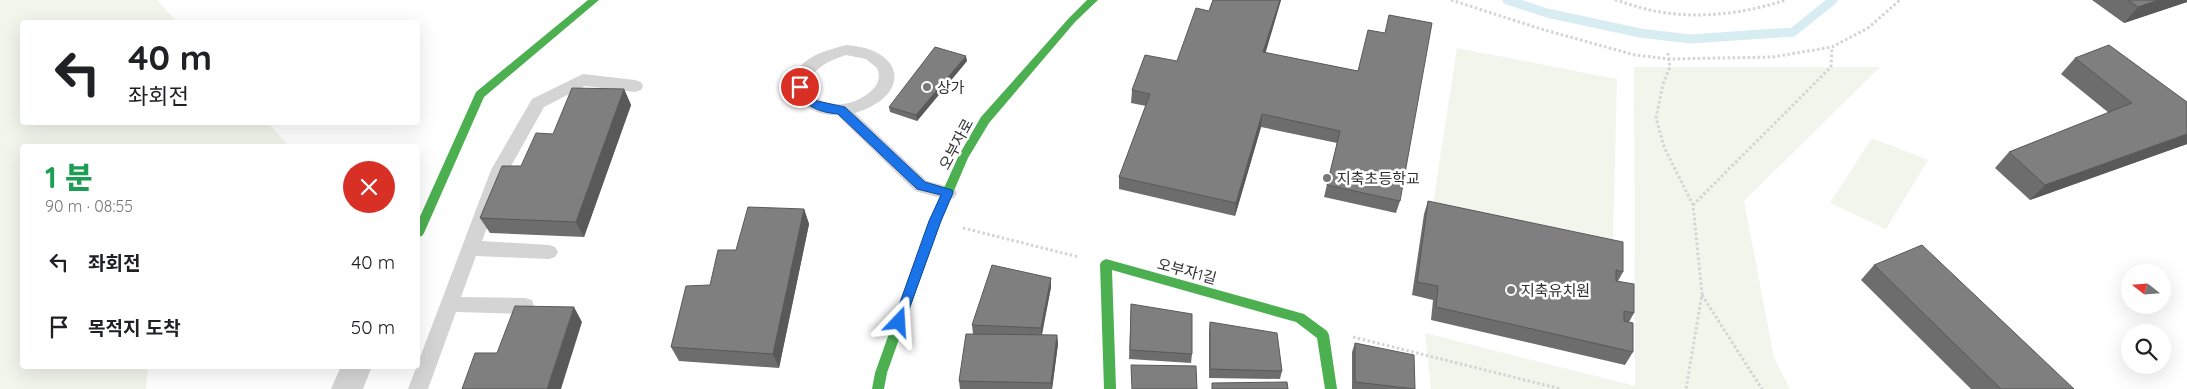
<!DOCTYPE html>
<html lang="ko">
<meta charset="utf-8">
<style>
body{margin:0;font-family:Quicksand,"Noto Sans KR",sans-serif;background:#f6f6f6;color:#202124;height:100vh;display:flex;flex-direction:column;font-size:19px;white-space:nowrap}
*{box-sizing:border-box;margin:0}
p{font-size:16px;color:#757577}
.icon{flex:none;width:28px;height:28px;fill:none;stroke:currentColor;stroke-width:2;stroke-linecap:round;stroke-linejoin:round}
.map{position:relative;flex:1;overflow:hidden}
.panel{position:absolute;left:20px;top:144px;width:400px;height:225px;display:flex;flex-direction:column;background:#fff;border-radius:5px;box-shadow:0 5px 20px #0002}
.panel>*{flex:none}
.banner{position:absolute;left:20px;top:20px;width:400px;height:105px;border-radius:5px;box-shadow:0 5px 20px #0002;background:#fff;color:#202124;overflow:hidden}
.needle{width:32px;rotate:287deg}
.fabs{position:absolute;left:2121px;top:264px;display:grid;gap:10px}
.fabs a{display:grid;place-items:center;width:50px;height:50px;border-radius:50%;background:#fff;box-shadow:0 5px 20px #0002;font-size:25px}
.pin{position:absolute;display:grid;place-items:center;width:42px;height:42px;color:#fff;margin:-21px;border:2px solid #fff;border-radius:50%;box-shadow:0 1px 5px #0007}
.me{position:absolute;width:55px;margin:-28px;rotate:20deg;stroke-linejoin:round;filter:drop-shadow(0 0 4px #0008)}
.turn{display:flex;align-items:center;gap:18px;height:105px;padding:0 25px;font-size:22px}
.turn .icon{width:65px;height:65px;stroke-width:2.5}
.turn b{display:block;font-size:35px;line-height:42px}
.round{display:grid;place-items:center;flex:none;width:52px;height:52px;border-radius:26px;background:#f6f6f6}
.summary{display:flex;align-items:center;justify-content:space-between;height:85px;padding:0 25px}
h1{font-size:30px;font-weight:800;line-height:38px;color:#1e9e55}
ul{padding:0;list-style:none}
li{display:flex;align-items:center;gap:15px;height:65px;padding:0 25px}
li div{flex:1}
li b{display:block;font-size:19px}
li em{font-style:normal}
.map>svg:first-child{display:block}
</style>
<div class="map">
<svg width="2187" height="389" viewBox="0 0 2187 389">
<rect width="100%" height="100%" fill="#fff"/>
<!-- green -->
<g fill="#f2f5ec">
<path d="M0 0H157L177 22H22V122L268 123 289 146H22V366H148L146 389H0Z"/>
<path d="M1457 48 1617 79 1613 243 1433 204Z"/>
<path d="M1634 67H1880L1744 201 1774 358 1790 389H1431L1425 333 1635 386Z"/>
<path d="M1872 138 1928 160 1886 229 1830 203Z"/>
</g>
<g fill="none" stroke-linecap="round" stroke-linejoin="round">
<!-- stream -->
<path stroke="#d8edf2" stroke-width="9" d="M1507 0 1547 13 1640 33 1690 39 1793 32 1833 0"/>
<!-- path -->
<g stroke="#d4d4d4" stroke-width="3" stroke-dasharray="2.5 2.5" stroke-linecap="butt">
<path d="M1451 0 1541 29 1635 55 1669 59 1773 57 1832 47 1868 28 1900 0"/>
<path d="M1615 0C1630 4 1645 10 1660 12 1702 19 1746 13 1786 0"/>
<path d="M1668 53 1670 67 1663 84 1656 118 1664 147 1693 205 1702 294 1686 389"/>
<path d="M1693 205 1831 67 1832 47"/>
<path d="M963 228 1079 257"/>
<path d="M1702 295 1762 389"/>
<path d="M1353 337 1561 389"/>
</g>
<!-- lane -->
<g fill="#d4d4d4" fill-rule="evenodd">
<path d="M846 45C906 49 912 96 855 113L927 181 954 188 957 193 954 198 948 200 915 191 837 115C806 117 775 86 806 61 818 52 832 49 846 45ZM846 55 866 59 877 68C881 77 878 86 870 92 828 127 772 78 846 55Z"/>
<path d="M583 74 635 80 641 82 643 86 641 90 635 92 585 86 544 107 506 175 482 241 549 245 555 247 558 252 555 257 549 259 476 256 461 297 525 298 532 300 534 306 532 312 525 314 456 312 428 389H408L491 170 532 99Z"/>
</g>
<!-- street -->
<path fill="#d4d4d4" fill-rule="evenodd" d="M341 366H372L363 389H331Z"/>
<!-- fast -->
<g fill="#4caf50" fill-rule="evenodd">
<path d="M588 0H599L484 97 424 233 422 236 418 237V221L476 92Z"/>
<path d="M1087 0H1098L1075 22 989 123 968 158 941 221 887 373 884 389H872L875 373 929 221 959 155 981 117 1069 18Z"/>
<path d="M1106 259 1304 314 1327 331 1329 335 1337 389H1325L1317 338 1296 322 1112 270 1116 389H1104L1100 264 1102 261Z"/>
</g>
</g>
<!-- wall -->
<g fill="#6d6d6d">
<path d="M1213 0H1281L1265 53 1358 71 1400 201 1396 213 1324 197 1337 143 1261 127 1235 216 1119 189V177L1146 106 1131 103 1132 90 1177 61 1209 11Z"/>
<path d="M2092 0H2187V2L2124 23Z"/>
<path d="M2075 58 2187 102V144L2030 200 1995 168 2009 152 2109 113 2061 74Z"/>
<path d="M967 61 917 121 890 112 889 107Z"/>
<path d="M624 89 631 105 584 237 490 233 480 218 521 166Z"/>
<path d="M1428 201 1623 272 1618 281 1634 313 1629 322 1633 352 1625 365 1431 320 1433 300 1412 295 1424 214Z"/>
<path d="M804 209 809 224 779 368 679 361 671 347 710 285 736 250Z"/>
<path d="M1874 265 2074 389H1971L1861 280Z"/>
<path d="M1051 287 1042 335H1057L1058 344 1052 389H960L959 381 973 334 972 325Z"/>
<path d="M1131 304 1192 354 1191 363 1129 359Z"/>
<path d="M1210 322 1282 371 1280 379 1209 378V331Z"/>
<path d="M1355 343 1415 389H1352V352Z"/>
</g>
<!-- shaded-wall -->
<g fill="#595959">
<path d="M1280 0H1281L1262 65 1263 52Z"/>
<path d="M2159 0H2187V2L2124 23 2138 7Z"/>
<path d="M966 56 967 61 917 121 916 115Z"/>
<path d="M624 89 631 105 584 237 576 222Z"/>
<path d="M1262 114 1261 127 1235 216 1236 203Z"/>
<path d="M2187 134V144L2030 200 2045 185Z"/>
<path d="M804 209 809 224 779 368 773 354Z"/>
<path d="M1051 278V287L1041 337V328Z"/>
<path d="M574 307 582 322 561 389H547Z"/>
<path d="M1057 335 1058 344 1052 389 1051 383Z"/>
</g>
<!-- building -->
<g fill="#7f7f7f" stroke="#595959">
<path d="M1213 0H1280L1263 52 1358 71 1368 30 1385 33 1389 15 1432 23 1400 201 1327 185 1340 131 1262 114 1236 203 1119 177 1150 94 1132 90 1145 55 1177 61 1196 8 1209 11Z"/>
<path d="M2128 0H2159L2138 7Z"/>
<path d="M2109 45 2187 102V134L2045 185 2009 152 2132 103 2075 58Z"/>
<path d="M935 47 966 56 916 115 889 107Z"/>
<path d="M572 88 624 89 576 222 480 218 502 166H521L536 133 553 134Z"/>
<path d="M1428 201 1623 242V272L1616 270V281L1634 284V313L1624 311V321L1633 323V352L1436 307 1438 286 1417 282Z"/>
<path d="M748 207 804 209 773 354 671 347 686 286 710 285 718 250H736Z"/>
<path d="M1922 245 2074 389H2001L1874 265Z"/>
<path d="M992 265 1051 278 1041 328 972 325Z"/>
<path d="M1131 304 1192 314V354L1130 350Z"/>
<path d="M515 306 574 307 547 389H462L475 353H497Z"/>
<path d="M1210 322 1277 333 1282 371 1210 369Z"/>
<path d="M966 334 1057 335 1051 383 959 381Z"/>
<path d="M1355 343 1414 355 1415 389 1355 382Z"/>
<path d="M1131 365 1196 366 1197 389H1132Z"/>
<path d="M1287 382 1288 389H1212V383Z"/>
</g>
<!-- route -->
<path fill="#1a73e8" stroke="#114b97" d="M800 83 804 84 809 94 817 101 845 107 925 182 952 190 953 193 941 221 903 326H895L893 322 929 221 941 195 917 189 838 114C817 112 804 106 795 87Z"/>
<!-- markers -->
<g fill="#787878" stroke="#fff" stroke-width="2">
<circle cx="927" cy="87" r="5"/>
<circle cx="1327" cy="178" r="5"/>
<circle cx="1511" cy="290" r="5"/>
</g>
<g text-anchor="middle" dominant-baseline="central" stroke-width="5" stroke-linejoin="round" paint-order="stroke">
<!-- poi labels -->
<g font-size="15" fill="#2f2f2f" stroke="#fff" text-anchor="start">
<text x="937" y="87">상가</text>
<text x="1337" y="178">지축초등학교</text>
<text x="1521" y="290">지축유치원</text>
</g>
<!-- street labels -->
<g font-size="15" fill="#2f2f2f" stroke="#fff">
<text transform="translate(956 144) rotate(-62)">오부자로</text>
<text transform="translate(1187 271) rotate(15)">오부자1길</text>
</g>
</g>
</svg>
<div class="fabs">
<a><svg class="needle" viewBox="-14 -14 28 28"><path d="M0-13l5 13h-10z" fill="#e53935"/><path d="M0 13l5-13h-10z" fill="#757577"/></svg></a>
<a><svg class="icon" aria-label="search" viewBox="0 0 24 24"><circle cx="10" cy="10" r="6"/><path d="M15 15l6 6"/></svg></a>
</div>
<div class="pin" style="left:800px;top:87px;background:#d93025"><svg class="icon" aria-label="arrive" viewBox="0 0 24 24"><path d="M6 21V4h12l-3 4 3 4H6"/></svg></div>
<svg class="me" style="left:899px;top:322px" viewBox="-20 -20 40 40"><path d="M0-17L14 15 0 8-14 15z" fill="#1a73e8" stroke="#fff" stroke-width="4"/></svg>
<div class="banner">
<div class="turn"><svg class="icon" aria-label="left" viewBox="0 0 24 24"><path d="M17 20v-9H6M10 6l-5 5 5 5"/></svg><div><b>40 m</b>좌회전</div></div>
</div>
<section class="panel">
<div class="summary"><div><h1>1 분</h1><p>90 m · 08:55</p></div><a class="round" style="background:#d93025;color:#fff"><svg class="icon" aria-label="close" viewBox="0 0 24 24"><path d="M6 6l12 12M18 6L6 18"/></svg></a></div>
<ul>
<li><svg class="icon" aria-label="left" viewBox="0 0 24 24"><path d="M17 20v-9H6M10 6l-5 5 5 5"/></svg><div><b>좌회전</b></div><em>40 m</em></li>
<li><svg class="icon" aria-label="arrive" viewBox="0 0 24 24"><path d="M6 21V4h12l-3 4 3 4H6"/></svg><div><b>목적지 도착</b></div><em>50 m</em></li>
</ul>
</section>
</div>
